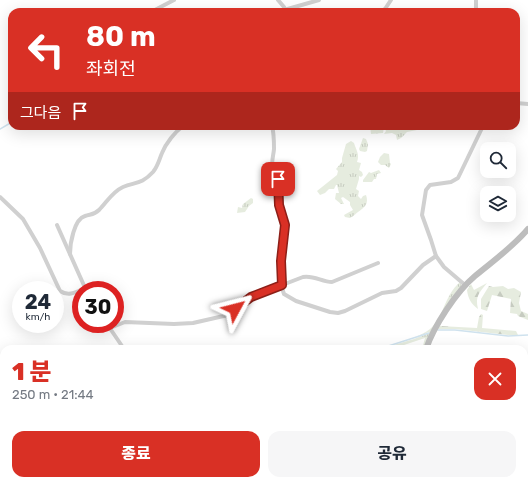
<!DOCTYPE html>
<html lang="ko">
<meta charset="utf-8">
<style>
body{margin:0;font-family:Rubik,"Noto Sans KR",sans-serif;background:#f6f6f7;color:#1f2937;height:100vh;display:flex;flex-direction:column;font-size:15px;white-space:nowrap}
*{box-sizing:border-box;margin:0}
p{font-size:13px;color:#747a83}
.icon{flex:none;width:22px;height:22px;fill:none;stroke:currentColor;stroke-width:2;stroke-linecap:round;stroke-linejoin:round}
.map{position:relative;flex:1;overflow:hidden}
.side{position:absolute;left:0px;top:345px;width:528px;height:140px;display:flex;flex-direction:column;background:#fff;border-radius:12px 12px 0 0;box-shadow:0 4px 16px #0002}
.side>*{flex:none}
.banner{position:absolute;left:8px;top:8px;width:512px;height:122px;border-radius:12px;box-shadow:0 4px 16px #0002;background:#d93025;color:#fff;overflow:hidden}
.fabs{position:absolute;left:480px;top:142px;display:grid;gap:8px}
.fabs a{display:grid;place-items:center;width:36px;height:36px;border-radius:8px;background:#fff;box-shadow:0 4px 16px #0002;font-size:20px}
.speed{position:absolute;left:12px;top:281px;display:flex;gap:8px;font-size:20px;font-weight:700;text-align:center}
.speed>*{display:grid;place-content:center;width:52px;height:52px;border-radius:50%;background:#fff;box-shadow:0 4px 16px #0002;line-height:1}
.speed small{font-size:10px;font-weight:400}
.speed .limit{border:6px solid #d22;background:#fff;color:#111}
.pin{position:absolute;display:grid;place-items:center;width:34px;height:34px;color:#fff;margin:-17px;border-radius:8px;box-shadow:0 2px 6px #0006}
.me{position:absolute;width:44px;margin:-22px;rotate:52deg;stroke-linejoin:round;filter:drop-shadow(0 0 3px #0008)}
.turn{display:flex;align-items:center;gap:14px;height:84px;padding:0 12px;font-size:18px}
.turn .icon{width:52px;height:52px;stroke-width:2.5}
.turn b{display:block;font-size:28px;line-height:34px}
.then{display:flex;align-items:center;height:38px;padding:0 12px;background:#0003;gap:8px;font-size:15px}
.round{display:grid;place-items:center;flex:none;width:42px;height:42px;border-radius:12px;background:#f6f6f7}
.headline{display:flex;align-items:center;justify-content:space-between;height:68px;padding:0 12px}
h1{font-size:24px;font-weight:800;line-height:30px;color:#d93025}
.cta{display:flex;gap:8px;margin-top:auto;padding:8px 12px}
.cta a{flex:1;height:46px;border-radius:12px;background:#d93025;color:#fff;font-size:16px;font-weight:800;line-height:46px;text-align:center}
.cta a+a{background:#f6f6f7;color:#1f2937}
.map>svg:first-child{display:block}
</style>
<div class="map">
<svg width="528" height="485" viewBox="0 0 528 485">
<defs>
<pattern id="grass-tufts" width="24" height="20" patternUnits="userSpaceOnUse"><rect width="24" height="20" fill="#e6ecdf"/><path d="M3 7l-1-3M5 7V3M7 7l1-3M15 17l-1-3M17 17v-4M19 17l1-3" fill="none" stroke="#c6cbc0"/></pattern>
<pattern id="forest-firs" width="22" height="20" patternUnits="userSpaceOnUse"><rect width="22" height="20" fill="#e6ecdf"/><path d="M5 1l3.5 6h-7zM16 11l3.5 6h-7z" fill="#c6cbc0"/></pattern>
</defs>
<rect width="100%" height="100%" fill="#fff"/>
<!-- grass -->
<g fill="url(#grass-tufts)">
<path d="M370 126H425L417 130 407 132 401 138 397 140 396 135 392 133 384 134 386 131 384 127 383 133 371 134Z"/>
<path d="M363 138 366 139 368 144 367 151 365 152 360 151 359 149Z"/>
<path d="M351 141 354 143C356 150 360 154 357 162L361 163 359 170 362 172 363 175 361 177 359 176V179L356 189 359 191 358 196 361 199 363 196 366 195C369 204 365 207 358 212 355 214 354 216 350 218L345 217 344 215 353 210 350 205V202L343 197 341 198 344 204H341L335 199 336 193H339L337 185H336L334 189H329L325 193 320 195 317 191 337 175 338 171 336 169 342 162V158L346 144Z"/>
<path d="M384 153 389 154 390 163 391 164 389 168 385 165H381L378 162 380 157Z"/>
<path d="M379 170 381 173 377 174 376 179H374L372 182H363V180L369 172 371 173Z"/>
<path d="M251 198 253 199V203L249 206 245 212 237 213 238 207 242 208 243 204Z"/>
<path d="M460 282 462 287 424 349H422L425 338 392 349H380L414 339 429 333V332L413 338C419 335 425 333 430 329 444 317 444 296 460 282Z"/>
</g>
<!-- forest -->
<g fill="url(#forest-firs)">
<path d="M487 283C479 293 475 296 478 309 471 304 468 298 467 290L471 284 474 290Z"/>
<path d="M489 286 493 287 503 286 508 289 514 288 521 292 519 303 521 311 528 314V320L518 316 517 314 510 313 511 299 492 295 487 311 481 309V299Z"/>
<path d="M481 314 483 315 482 328 516 331 518 335H508L455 329H438L440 326 477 328 479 317Z"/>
</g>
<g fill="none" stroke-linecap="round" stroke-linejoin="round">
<!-- stream -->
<g stroke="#cfe2ee" stroke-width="1.5">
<path d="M0 129 12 122"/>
<path d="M438 330H455L508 336 528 335"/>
<path d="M379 349 429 333"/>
<path d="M524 398 528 392"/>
<path d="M467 485 470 481"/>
</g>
<!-- minor -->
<g stroke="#d0d0d0" stroke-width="4">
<path d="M278 0 284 7 285 10"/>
<path d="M151 12 174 0"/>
<path d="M277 12 319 0"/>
<path d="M380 12 385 9 391 0"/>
<path d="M476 12V0"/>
<path d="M516 103 528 104"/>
<path d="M272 126C274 133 274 142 274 149 273 160 269 165 278 174L279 205 285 225 281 261 282 285"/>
<path d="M0 197 23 219 40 248 60 291C69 297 76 292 85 288"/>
<path d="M57 225 86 290"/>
<path d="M70 254C70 244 74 219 85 216 91 214 94 215 99 210 107 202 112 192 123 187 136 182 142 184 153 172 158 166 159 160 162 153 166 143 175 132 183 126"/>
<path d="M281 285 284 294 296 301 330 312 338 313 345 311 382 293 396 291 401 288 423 265 436 256"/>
<path d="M465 285 444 267 436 256 431 240 422 215 426 190 430 185 451 182 458 178 483 126"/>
<path d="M107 324 124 349"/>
<path d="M110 328 125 322 174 324 193 323 228 315 243 302 251 297 303 277C314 275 322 282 332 282L378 263"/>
<path d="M0 400 4 402"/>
<path d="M213 481 214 485"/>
</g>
<!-- secondary -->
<g stroke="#bdbdbd" stroke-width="6">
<path d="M426 349C434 326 456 292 475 276 493 261 513 247 528 229"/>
<path d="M403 485 404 481"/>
</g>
<!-- rail casing -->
<g stroke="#888" stroke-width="3">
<g id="rail">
<path d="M524 390 528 384"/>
<path d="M461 485 464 481"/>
</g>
</g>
<!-- rail -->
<use href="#rail" stroke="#fff" stroke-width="1.5" stroke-dasharray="4.5" stroke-linecap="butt"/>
</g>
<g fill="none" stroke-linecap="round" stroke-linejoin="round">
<!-- route casing -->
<g stroke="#8d1f18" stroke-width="10">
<path id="route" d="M235 309 251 297 282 285 281 261 285 225 279 205 278 179"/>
</g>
<!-- route -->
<use href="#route" stroke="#d93025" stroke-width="7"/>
</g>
</svg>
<div class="fabs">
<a><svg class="icon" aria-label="search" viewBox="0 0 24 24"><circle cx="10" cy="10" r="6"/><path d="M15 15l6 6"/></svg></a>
<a><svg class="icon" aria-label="layers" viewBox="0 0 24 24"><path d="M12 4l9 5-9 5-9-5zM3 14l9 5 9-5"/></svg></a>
</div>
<div class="speed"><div>24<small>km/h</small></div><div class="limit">30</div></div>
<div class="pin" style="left:278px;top:179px;background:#d93025"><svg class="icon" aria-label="arrive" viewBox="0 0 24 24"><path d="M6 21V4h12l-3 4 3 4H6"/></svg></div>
<svg class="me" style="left:235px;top:309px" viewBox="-20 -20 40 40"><path d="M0-17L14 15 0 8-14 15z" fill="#d93025" stroke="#fff" stroke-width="4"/></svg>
<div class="banner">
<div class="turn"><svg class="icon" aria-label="left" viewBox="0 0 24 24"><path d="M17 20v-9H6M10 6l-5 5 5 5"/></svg><div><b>80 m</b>좌회전</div></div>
<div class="then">그다음<svg class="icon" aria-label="arrive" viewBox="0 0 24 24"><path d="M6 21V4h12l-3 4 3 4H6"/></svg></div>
</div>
<section class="side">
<div class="headline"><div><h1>1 분</h1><p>250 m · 21:44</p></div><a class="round" style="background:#d93025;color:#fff"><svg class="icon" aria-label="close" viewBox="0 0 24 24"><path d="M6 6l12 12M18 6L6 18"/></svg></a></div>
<div class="cta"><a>종료</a><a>공유</a></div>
</section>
</div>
